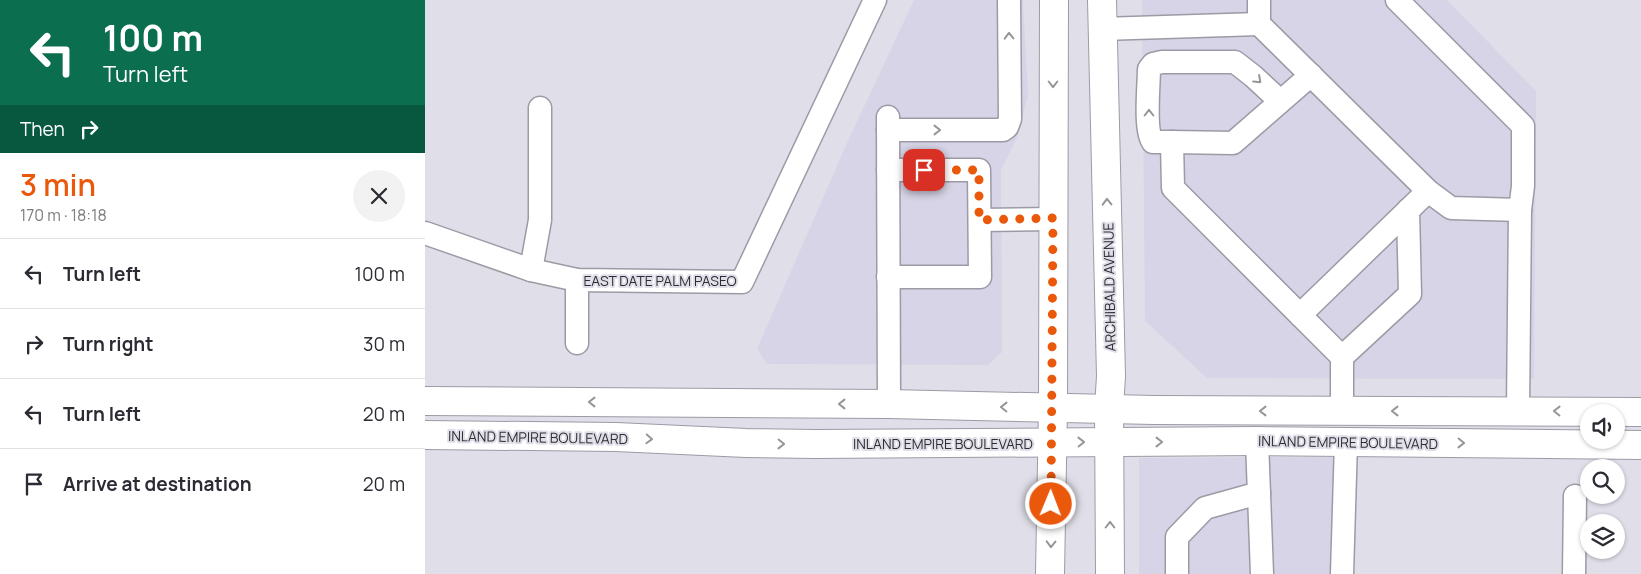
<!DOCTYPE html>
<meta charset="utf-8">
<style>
body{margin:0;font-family:Manrope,sans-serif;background:#f2f2f3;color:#2b2b33;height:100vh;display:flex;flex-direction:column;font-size:19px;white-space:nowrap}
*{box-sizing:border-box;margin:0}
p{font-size:16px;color:#7c7c81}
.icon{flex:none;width:28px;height:28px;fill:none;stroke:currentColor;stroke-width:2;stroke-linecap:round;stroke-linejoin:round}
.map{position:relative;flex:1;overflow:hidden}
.details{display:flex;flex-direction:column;background:#fff;width:425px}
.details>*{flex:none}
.guide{background:#0b6e4f;color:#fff;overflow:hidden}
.controls{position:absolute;left:1155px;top:404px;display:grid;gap:10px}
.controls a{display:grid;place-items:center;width:45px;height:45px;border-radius:50%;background:#fff;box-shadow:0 1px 4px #0004;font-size:25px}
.pin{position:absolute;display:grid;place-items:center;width:42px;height:42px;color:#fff;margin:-21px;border-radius:10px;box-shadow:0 2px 8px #0006}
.me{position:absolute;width:55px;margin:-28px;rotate:1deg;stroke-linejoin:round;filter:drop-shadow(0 0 4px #0008)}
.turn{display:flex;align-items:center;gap:18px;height:105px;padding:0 20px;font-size:22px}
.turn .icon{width:65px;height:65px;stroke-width:2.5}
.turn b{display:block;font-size:35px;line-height:42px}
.then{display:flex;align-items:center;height:48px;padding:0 20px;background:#0003;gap:10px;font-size:19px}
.round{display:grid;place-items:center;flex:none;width:52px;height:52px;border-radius:26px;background:#f2f2f3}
.head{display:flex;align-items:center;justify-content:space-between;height:85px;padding:0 20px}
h1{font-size:30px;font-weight:600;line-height:38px;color:#ea580c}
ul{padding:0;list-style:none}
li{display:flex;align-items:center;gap:15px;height:70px;padding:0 20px;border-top:1px solid #e1e1e2}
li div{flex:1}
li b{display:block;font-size:19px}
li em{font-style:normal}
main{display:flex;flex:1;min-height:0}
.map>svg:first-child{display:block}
</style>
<main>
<section class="details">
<div class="guide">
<div class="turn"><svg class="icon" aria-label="left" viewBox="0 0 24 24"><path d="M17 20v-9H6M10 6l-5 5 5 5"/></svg><div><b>100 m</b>Turn left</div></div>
<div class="then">Then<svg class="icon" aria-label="right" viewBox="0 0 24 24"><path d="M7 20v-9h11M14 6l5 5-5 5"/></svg></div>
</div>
<div class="head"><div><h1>3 min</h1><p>170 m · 18:18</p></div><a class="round"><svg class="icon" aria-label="close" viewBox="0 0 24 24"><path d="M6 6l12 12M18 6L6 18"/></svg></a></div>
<ul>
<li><svg class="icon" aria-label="left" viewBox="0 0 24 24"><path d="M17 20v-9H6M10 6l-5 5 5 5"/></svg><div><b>Turn left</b></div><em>100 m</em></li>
<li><svg class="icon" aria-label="right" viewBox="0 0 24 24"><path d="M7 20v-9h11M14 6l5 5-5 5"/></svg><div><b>Turn right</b></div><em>30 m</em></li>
<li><svg class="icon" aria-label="left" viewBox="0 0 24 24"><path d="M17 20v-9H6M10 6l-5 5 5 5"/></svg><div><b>Turn left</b></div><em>20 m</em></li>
<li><svg class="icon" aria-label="arrive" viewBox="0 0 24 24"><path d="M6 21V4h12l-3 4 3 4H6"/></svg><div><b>Arrive at destination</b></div><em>20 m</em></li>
</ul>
</section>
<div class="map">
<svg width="1216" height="574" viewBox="0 0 1216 574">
<rect width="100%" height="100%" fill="#e0dfe9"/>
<!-- built -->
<g fill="#d6d4e6">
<path d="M489 0H598L603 95 592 138 576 170 577 352 563 365 342 364 332 349 422 143Z"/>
<path d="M717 0H1022L1111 91 1109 379 782 378 720 321Z"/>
<path d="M912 457 911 574H714V458Z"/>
</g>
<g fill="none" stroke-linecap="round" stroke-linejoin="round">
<!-- minor casing -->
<g stroke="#9c9ba5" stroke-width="25">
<g id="minor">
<path d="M834 0V24L1003 191 1026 208 1095 210"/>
<path d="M972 0 1098 126V186L1095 210 1093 410"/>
<path d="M677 29 834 24"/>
<path d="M886 75 808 143 747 142 748 188 917 357V411"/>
<path d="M463 117 464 404"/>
<path d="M463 130H578L582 127 585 119 584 0"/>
<path d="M747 142H728C719 131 724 84 724 69L728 64 737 62H810L828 76 855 101"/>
<path d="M463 170H554L555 277H463"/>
<path d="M555 220 628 219"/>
<path d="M0 233 106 270 152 280 317 282 450 0"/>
<path d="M106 270 115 220V108"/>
<path d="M152 280V343"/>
<path d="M875 315 1003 191"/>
<path d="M917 357 985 294 983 210"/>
<path d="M832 441 837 574"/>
<path d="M752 574V537L780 508 834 493"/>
<path d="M917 574 921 442"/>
<path d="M1149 574 1150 496"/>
</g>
</g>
<!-- major casing -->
<g stroke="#9c9ba5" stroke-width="30">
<g id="major">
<path d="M677 0 686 376 684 408 685 574"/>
<path d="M0 401 464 404 729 410 1216 412"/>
<path d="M0 435 191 437 321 443 391 444 832 441 1216 445"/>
<path d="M625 574 628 407 629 0"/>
</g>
</g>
<!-- minor -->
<use href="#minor" stroke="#fff" stroke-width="22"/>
<!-- major -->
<use href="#major" stroke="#fff" stroke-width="28"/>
</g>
<!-- one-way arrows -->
<defs><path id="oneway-chevron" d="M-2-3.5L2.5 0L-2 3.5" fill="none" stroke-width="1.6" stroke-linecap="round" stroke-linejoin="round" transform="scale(1.25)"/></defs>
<g stroke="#969698">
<use href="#oneway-chevron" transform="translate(584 36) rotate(-91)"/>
<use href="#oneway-chevron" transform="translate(833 80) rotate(43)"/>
<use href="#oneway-chevron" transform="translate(628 84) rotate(90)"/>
<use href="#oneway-chevron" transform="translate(724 113) rotate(-90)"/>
<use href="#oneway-chevron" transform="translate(512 130)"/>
<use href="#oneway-chevron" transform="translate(682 202) rotate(-91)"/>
<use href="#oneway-chevron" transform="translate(167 402) rotate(-180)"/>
<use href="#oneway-chevron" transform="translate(417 404) rotate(-180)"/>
<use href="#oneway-chevron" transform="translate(579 407) rotate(-179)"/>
<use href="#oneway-chevron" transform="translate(838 411) rotate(-180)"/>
<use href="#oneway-chevron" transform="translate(970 411) rotate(180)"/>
<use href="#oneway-chevron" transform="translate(1132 411) rotate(-179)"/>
<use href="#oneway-chevron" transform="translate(224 439) rotate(3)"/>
<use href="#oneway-chevron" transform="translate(656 442) rotate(-1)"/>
<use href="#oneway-chevron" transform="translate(734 442)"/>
<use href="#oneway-chevron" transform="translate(1036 443) rotate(1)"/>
<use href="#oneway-chevron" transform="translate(356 444) rotate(1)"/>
<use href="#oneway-chevron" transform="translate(685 525) rotate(-90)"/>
<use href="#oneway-chevron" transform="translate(626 544) rotate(91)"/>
</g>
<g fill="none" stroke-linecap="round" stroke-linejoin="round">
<!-- route -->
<path stroke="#ea580c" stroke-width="9" stroke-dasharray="0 16.2" d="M499 170H554V220L628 218 626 504"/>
</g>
<g text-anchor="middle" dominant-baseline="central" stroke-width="4" stroke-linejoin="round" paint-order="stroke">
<!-- street labels -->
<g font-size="14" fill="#2e2e32" stroke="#e0dfe9">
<text x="235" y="280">EAST DATE PALM PASEO</text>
<text transform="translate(684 287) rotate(-91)">ARCHIBALD AVENUE</text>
<text transform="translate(113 437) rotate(1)">INLAND EMPIRE BOULEVARD</text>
<text transform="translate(923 442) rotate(1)">INLAND EMPIRE BOULEVARD</text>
<text x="518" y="443">INLAND EMPIRE BOULEVARD</text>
</g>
</g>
</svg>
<div class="controls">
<a><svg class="icon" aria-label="sound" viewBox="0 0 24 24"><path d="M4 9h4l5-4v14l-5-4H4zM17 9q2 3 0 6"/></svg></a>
<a><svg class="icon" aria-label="search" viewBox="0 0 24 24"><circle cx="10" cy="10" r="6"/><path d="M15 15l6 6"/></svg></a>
<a><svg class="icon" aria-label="layers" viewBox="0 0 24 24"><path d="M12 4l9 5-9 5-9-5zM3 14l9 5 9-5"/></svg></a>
</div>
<div class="pin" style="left:499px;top:170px;background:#d93025"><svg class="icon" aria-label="arrive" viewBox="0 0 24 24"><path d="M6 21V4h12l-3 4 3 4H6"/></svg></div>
<svg class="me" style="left:626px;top:504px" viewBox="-20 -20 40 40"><circle r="17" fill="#ea580c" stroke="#fff" stroke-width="3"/><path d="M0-11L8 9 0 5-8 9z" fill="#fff"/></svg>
</div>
</main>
